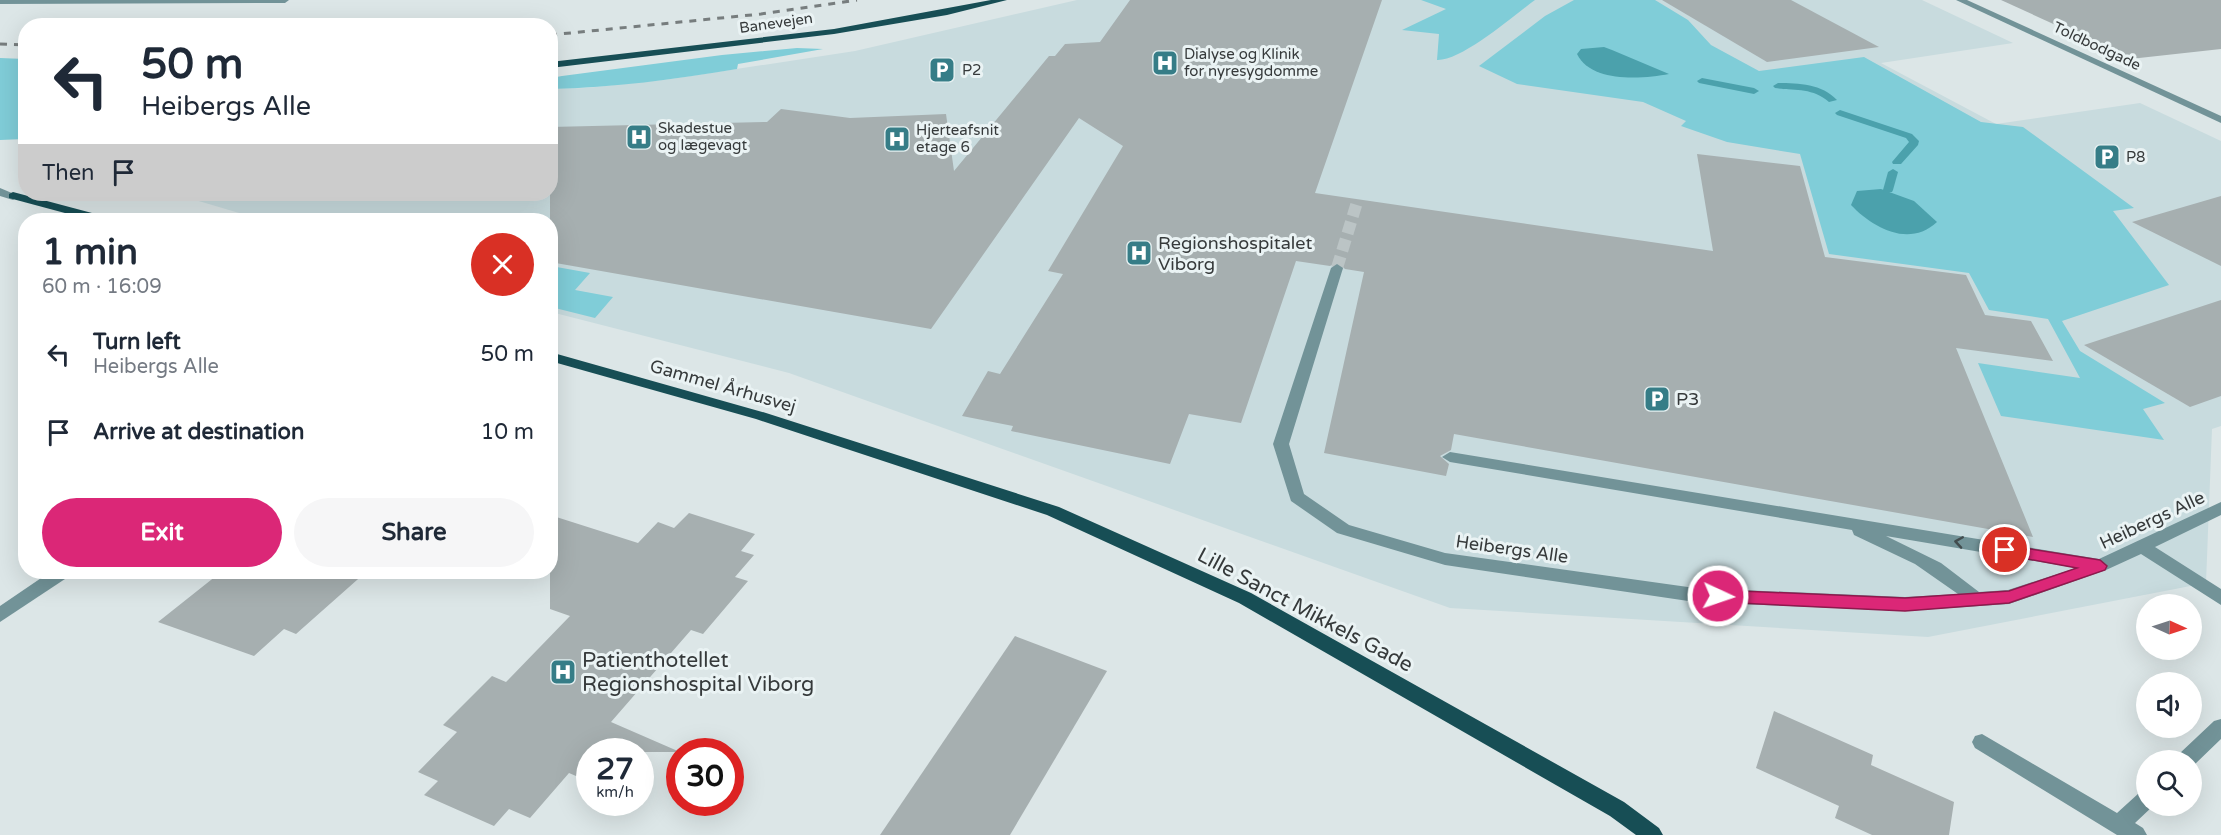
<!DOCTYPE html>
<meta charset="utf-8">
<style>
body{margin:0;font-family:"Varela Round",sans-serif;background:#f6f6f7;color:#1f2937;height:100vh;display:flex;flex-direction:column;font-size:22px;white-space:nowrap}
*{box-sizing:border-box;margin:0}
p{font-size:20px;color:#747a83}
.icon{flex:none;width:33px;height:33px;fill:none;stroke:currentColor;stroke-width:2;stroke-linecap:round;stroke-linejoin:round}
.map{position:relative;flex:1;overflow:hidden}
.sheet{position:absolute;left:18px;top:213px;width:540px;height:366px;display:flex;flex-direction:column;background:#fff;border-radius:24px;box-shadow:0 6px 24px #0002}
.sheet>*{flex:none}
.banner{position:absolute;left:18px;top:18px;width:540px;height:183px;border-radius:24px;box-shadow:0 6px 24px #0002;background:#fff;color:#1f2937;overflow:hidden}
.needle{width:39px;rotate:93deg}
.buttons{position:absolute;left:2136px;top:594px;display:grid;gap:12px}
.buttons a{display:grid;place-items:center;width:66px;height:66px;border-radius:50%;background:#fff;box-shadow:0 6px 24px #0002;font-size:30px}
.speed{position:absolute;left:576px;top:738px;display:flex;gap:12px;font-size:30px;font-weight:700;text-align:center}
.speed>*{display:grid;place-content:center;width:78px;height:78px;border-radius:50%;background:#fff;box-shadow:0 6px 24px #0002;line-height:1}
.speed small{font-size:15px;font-weight:400}
.speed .limit{border:9px solid #d22;background:#fff;color:#111}
.pin{position:absolute;display:grid;place-items:center;width:51px;height:51px;color:#fff;margin:-26px;border:3px solid #fff;border-radius:50%;box-shadow:0 2px 6px #0007}
.me{position:absolute;width:66px;margin:-33px;rotate:93deg;stroke-linejoin:round;filter:drop-shadow(0 0 4px #0008)}
.turn{display:flex;align-items:center;gap:21px;height:126px;padding:0 24px;font-size:27px}
.turn .icon{width:78px;height:78px;stroke-width:2.5}
.turn b{display:block;font-size:42px;line-height:51px}
.then{display:flex;align-items:center;height:57px;padding:0 24px;background:#0003;gap:12px;font-size:22px}
.round{display:grid;place-items:center;flex:none;width:63px;height:63px;border-radius:32px;background:#f6f6f7}
.summary{display:flex;align-items:center;justify-content:space-between;height:102px;padding:0 24px}
h1{font-size:36px;font-weight:700;line-height:45px}
.cta{display:flex;gap:12px;margin-top:auto;padding:12px 24px}
.cta a{flex:1;height:69px;border-radius:36px;background:#db2777;color:#fff;font-size:24px;font-weight:700;line-height:69px;text-align:center}
.cta a+a{background:#f6f6f7;color:#1f2937}
ul{padding:0;list-style:none}
li{display:flex;align-items:center;gap:18px;height:78px;padding:0 24px}
li div{flex:1}
li b{display:block;font-size:22px}
li em{font-style:normal}
.map>svg:first-child{display:block}
</style>
<div class="map">
<svg width="2221" height="835" viewBox="0 0 2221 835">
<rect width="100%" height="100%" fill="#dce6e7"/>
<!-- built -->
<path fill="#c8dbde" d="M1077 0H1922L2013 43 1881 63 1996 124 2140 103 2221 141V426L2212 429 2206 583 1928 637 1450 608 789 373 551 312 550 220H263L175 194H550L551 89 586 88 671 79 855 51Z"/>
<!-- green -->
<g fill="#80cdd8">
<path d="M1421 0H1535C1513 16 1462 61 1437 60L1439 34 1402 30 1446 9Z"/>
<path d="M1574 0H1655L1688 20 1711 45 1759 71 1864 57 1981 122 2023 127 2134 208 2113 211 2169 285 2062 321 2080 351 2165 403 2143 409 2164 440 2001 416 1978 363 2080 378 2048 319 1989 310 1969 273 1829 254 1800 154 1727 142 1681 126 1686 121 1643 102 1517 84 1479 66 1545 16Z"/>
<path d="M797 48 823 49 738 64 737 69C675 79 613 88 551 89V78L562 76 722 55Z"/>
<path d="M0 58 25 59V139L0 140Z"/>
<path d="M551 266 590 273 575 290 613 297 595 318 551 307Z"/>
</g>
<!-- water -->
<g fill="#4ba1ac">
<path d="M1604 47 1612 50 1669 74C1642 79 1591 83 1577 54L1581 49Z"/>
<path d="M1881 189 1914 201 1937 222C1909 248 1873 228 1851 205L1857 191Z"/>
</g>
<g fill="none" stroke-linecap="round" stroke-linejoin="round">
<!-- stream -->
<g fill="#4ba1ac" fill-rule="evenodd">
<path d="M1702 78 1754 88 1759 91 1754 94 1699 83 1697 81Z"/>
<path d="M1778 83C1799 83 1822 84 1837 100L1829 102C1812 87 1795 91 1775 88L1773 86Z"/>
<path d="M1840 110 1912 134 1919 141 1918 145 1901 164H1893L1892 162 1909 142 1906 138 1837 115 1835 113Z"/>
<path d="M1893 169 1898 172 1893 190 1892 192H1884L1883 190 1888 172Z"/>
</g>
</g>
<!-- building -->
<g fill="#a6afb0">
<path d="M1130 0H1382L1315 193 1713 251 1697 154 1800 166 1825 257 1966 275 1985 315 2031 321 2053 361 1956 348 2033 537 1454 434 1451 450 1440 456 1449 464 1446 476 1324 453 1364 272 1345 269 1338 262 1330 266 1296 261 1241 423 1189 414 1170 464 1011 431 1013 426 962 416 988 371 1000 374 1063 274 1048 271 1123 146 1079 118 931 329 550 262V127L767 122 781 109 850 118 946 114 954 171 1049 56H1055L1065 44 1100 42Z"/>
<path d="M1662 0H1791L1879 47 1767 62Z"/>
<path d="M2001 0H2221V49L2130 59Z"/>
<path d="M2221 196V266L2132 222Z"/>
<path d="M2221 300V396L2190 407 2084 345Z"/>
<path d="M689 513 755 534 741 551 754 555 735 577 748 581 703 634 691 630 611 722 680 752H590V782L569 773 530 818 509 809 494 826 424 795 438 781 418 772 457 732 443 725 492 676 506 682 570 616 550 609V515L638 543 658 522 674 528Z"/>
<path d="M221 572H366L296 634 284 629 254 656 158 622Z"/>
<path d="M1015 636 1107 671 1010 835H880Z"/>
<path d="M1774 711 1873 755 1871 765 1954 802 1949 835H1872L1835 818 1839 806 1756 768Z"/>
</g>
<g fill="none" stroke-linecap="round" stroke-linejoin="round">
<!-- minor-tunnel -->
<path stroke="#bbc4c5" stroke-width="12" stroke-dasharray="12 6" stroke-linecap="butt" d="M1337 268 1358 199"/>
<!-- minor -->
<g fill="#729398" fill-rule="evenodd">
<path d="M0 0H289L285 3 0 4Z"/>
<path d="M1956 0H1967L2221 116V123Z"/>
<path d="M0 188 19 196 13 200 0 196Z"/>
<path d="M1337 264 1343 268 1289 444 1304 494 1349 525 1445 553 1695 588 1905 597 1958 594 1915 564 1854 535 1852 530 1450 462 1442 457 1450 452 2099 559 2221 502V515L2155 547 2221 589V605L2141 554 2106 570 2009 604 1905 611 1695 602 1445 565 1337 533 1291 501 1273 444 1331 268ZM1886 536 2076 568 2008 590 1979 592 1941 563Z"/>
<path d="M50 572H71L68 577 0 622V606Z"/>
<path d="M2221 719V739L2193 766 2192 760H2176L2179 754 2214 721Z"/>
<path d="M1982 734 2117 813 2139 793 2146 790V806H2153L2135 823 2143 828 2147 835H2117L1975 748 1972 742 1975 736Z"/>
</g>
<!-- major -->
<g fill="#174e55" fill-rule="evenodd">
<path d="M991 0H1007L947 15 834 34 550 68V62L834 29Z"/>
<path d="M13 192 107 217 109 220H91L9 198V194Z"/>
<path d="M550 352 766 413 1059 507 1251 593 1624 802 1659 828 1663 835H1636L1610 816 1239 603 1047 515 756 419 550 361Z"/>
</g>
<!-- rail -->
<g stroke="#777d7e" stroke-width="3" stroke-dasharray="7 7" stroke-linecap="butt">
<path d="M550 35 761 14 857 0"/>
<path d="M0 44 26 45"/>
</g>
</g>
<!-- one-way arrows -->
<defs><path id="oneway-chevron" d="M-2-3.5L2.5 0L-2 3.5" fill="none" stroke-width="1.6" stroke-linecap="round" stroke-linejoin="round" transform="scale(1.5)"/></defs>
<use stroke="#424c4e" href="#oneway-chevron" transform="translate(1959 542) rotate(-171)"/>
<!-- route -->
<path fill="#db2777" stroke="#8e194d" stroke-width="1.5" d="M2005 545 2100 560 2107 566 2105 570 2009 603 1905 611 1718 602 1710 596 1718 590 1905 598 2009 591 2077 568 2000 554 1998 550 2000 546Z"/>
<!-- icons -->
<defs>
<g id="hospital-square" transform="scale(1.35)"><rect x="-9" y="-9" width="18" height="18" rx="4" fill="#367d87" stroke="#eaf3f4"/><path d="M-5-5h3v3.5h4V-5h3V5h-3V1.5h-4V5h-3Z" fill="#fff"/></g>
<g id="parking-square" transform="scale(1.35)"><rect x="-9" y="-9" width="18" height="18" rx="4" fill="#367d87" stroke="#eaf3f4"/><path d="M-3.5-5.5H1a3.5 3.5 0 0 1 0 7H-1V5.5H-3.5ZM-1-3.4V-.6H.8a1.4 1.4 0 0 0 0-2.8Z" fill="#fff"/></g>
</defs>
<g fill-rule="evenodd">
<use href="#hospital-square" x="1165" y="63"/>
<use href="#parking-square" x="942" y="70"/>
<use href="#hospital-square" x="639" y="137"/>
<use href="#hospital-square" x="897" y="139"/>
<use href="#parking-square" x="2107" y="157"/>
<use href="#hospital-square" x="1139" y="253"/>
<use href="#parking-square" x="1657" y="399"/>
<use href="#hospital-square" x="563" y="672"/>
</g>
<g text-anchor="middle" dominant-baseline="central" stroke-width="6" stroke-linejoin="round" paint-order="stroke">
<!-- far-street labels -->
<g font-size="15" fill="#363a3b" stroke="#eaf3f4">
<text transform="translate(776 23) rotate(-8)">Banevejen</text>
<text transform="translate(2097 46) rotate(25)">Toldbodgade</text>
</g>
<!-- far-poi labels -->
<g font-size="15" fill="#363a3b" stroke="#eaf3f4" text-anchor="start">
<text x="1184" y="54">Dialyse og Klinik<tspan x="1184" dy="17">for nyresygdomme</tspan></text>
<text x="962" y="70">P2</text>
<text x="658" y="128">Skadestue<tspan x="658" dy="17">og lægevagt</tspan></text>
<text x="916" y="130">Hjerteafsnit<tspan x="916" dy="17">etage 6</tspan></text>
<text x="2126" y="157">P8</text>
</g>
<!-- poi labels -->
<g font-size="18" fill="#363a3b" stroke="#eaf3f4" text-anchor="start">
<text x="1158" y="243">Regionshospitalet<tspan x="1158" dy="21">Viborg</tspan></text>
<text x="1676" y="399">P3</text>
</g>
<!-- street labels -->
<g font-size="18" fill="#363a3b" stroke="#eaf3f4">
<text transform="translate(723 386) rotate(16)">Gammel Århusvej</text>
<text transform="translate(2152 520) rotate(-25)">Heibergs Alle</text>
<text transform="translate(1512 549) rotate(8)">Heibergs Alle</text>
</g>
<!-- near-street labels -->
<g font-size="21" fill="#363a3b" stroke="#eaf3f4">
<text transform="translate(1305 610) rotate(28)">Lille Sanct Mikkels Gade</text>
</g>
<!-- near-poi labels -->
<g font-size="21" fill="#363a3b" stroke="#eaf3f4" text-anchor="start">
<text x="582" y="660">Patienthotellet<tspan x="582" dy="24">Regionshospital Viborg</tspan></text>
</g>
</g>
</svg>
<div class="buttons">
<a><svg class="needle" viewBox="-14 -14 28 28"><path d="M0-13l5 13h-10z" fill="#e53935"/><path d="M0 13l5-13h-10z" fill="#747a83"/></svg></a>
<a><svg class="icon" aria-label="sound" viewBox="0 0 24 24"><path d="M4 9h4l5-4v14l-5-4H4zM17 9q2 3 0 6"/></svg></a>
<a><svg class="icon" aria-label="search" viewBox="0 0 24 24"><circle cx="10" cy="10" r="6"/><path d="M15 15l6 6"/></svg></a>
</div>
<div class="speed"><div>27<small>km/h</small></div><div class="limit">30</div></div>
<div class="pin" style="left:2005px;top:550px;background:#d93025"><svg class="icon" aria-label="arrive" viewBox="0 0 24 24"><path d="M6 21V4h12l-3 4 3 4H6"/></svg></div>
<svg class="me" style="left:1718px;top:596px" viewBox="-20 -20 40 40"><circle r="17" fill="#db2777" stroke="#fff" stroke-width="3"/><path d="M0-11L8 9 0 5-8 9z" fill="#fff"/></svg>
<div class="banner">
<div class="turn"><svg class="icon" aria-label="left" viewBox="0 0 24 24"><path d="M17 20v-9H6M10 6l-5 5 5 5"/></svg><div><b>50 m</b>Heibergs Alle</div></div>
<div class="then">Then<svg class="icon" aria-label="arrive" viewBox="0 0 24 24"><path d="M6 21V4h12l-3 4 3 4H6"/></svg></div>
</div>
<section class="sheet">
<div class="summary"><div><h1>1 min</h1><p>60 m · 16:09</p></div><a class="round" style="background:#d93025;color:#fff"><svg class="icon" aria-label="close" viewBox="0 0 24 24"><path d="M6 6l12 12M18 6L6 18"/></svg></a></div>
<ul>
<li><svg class="icon" aria-label="left" viewBox="0 0 24 24"><path d="M17 20v-9H6M10 6l-5 5 5 5"/></svg><div><b>Turn left</b><p>Heibergs Alle</p></div><em>50 m</em></li>
<li><svg class="icon" aria-label="arrive" viewBox="0 0 24 24"><path d="M6 21V4h12l-3 4 3 4H6"/></svg><div><b>Arrive at destination</b></div><em>10 m</em></li>
</ul>
<div class="cta"><a>Exit</a><a>Share</a></div>
</section>
</div>
